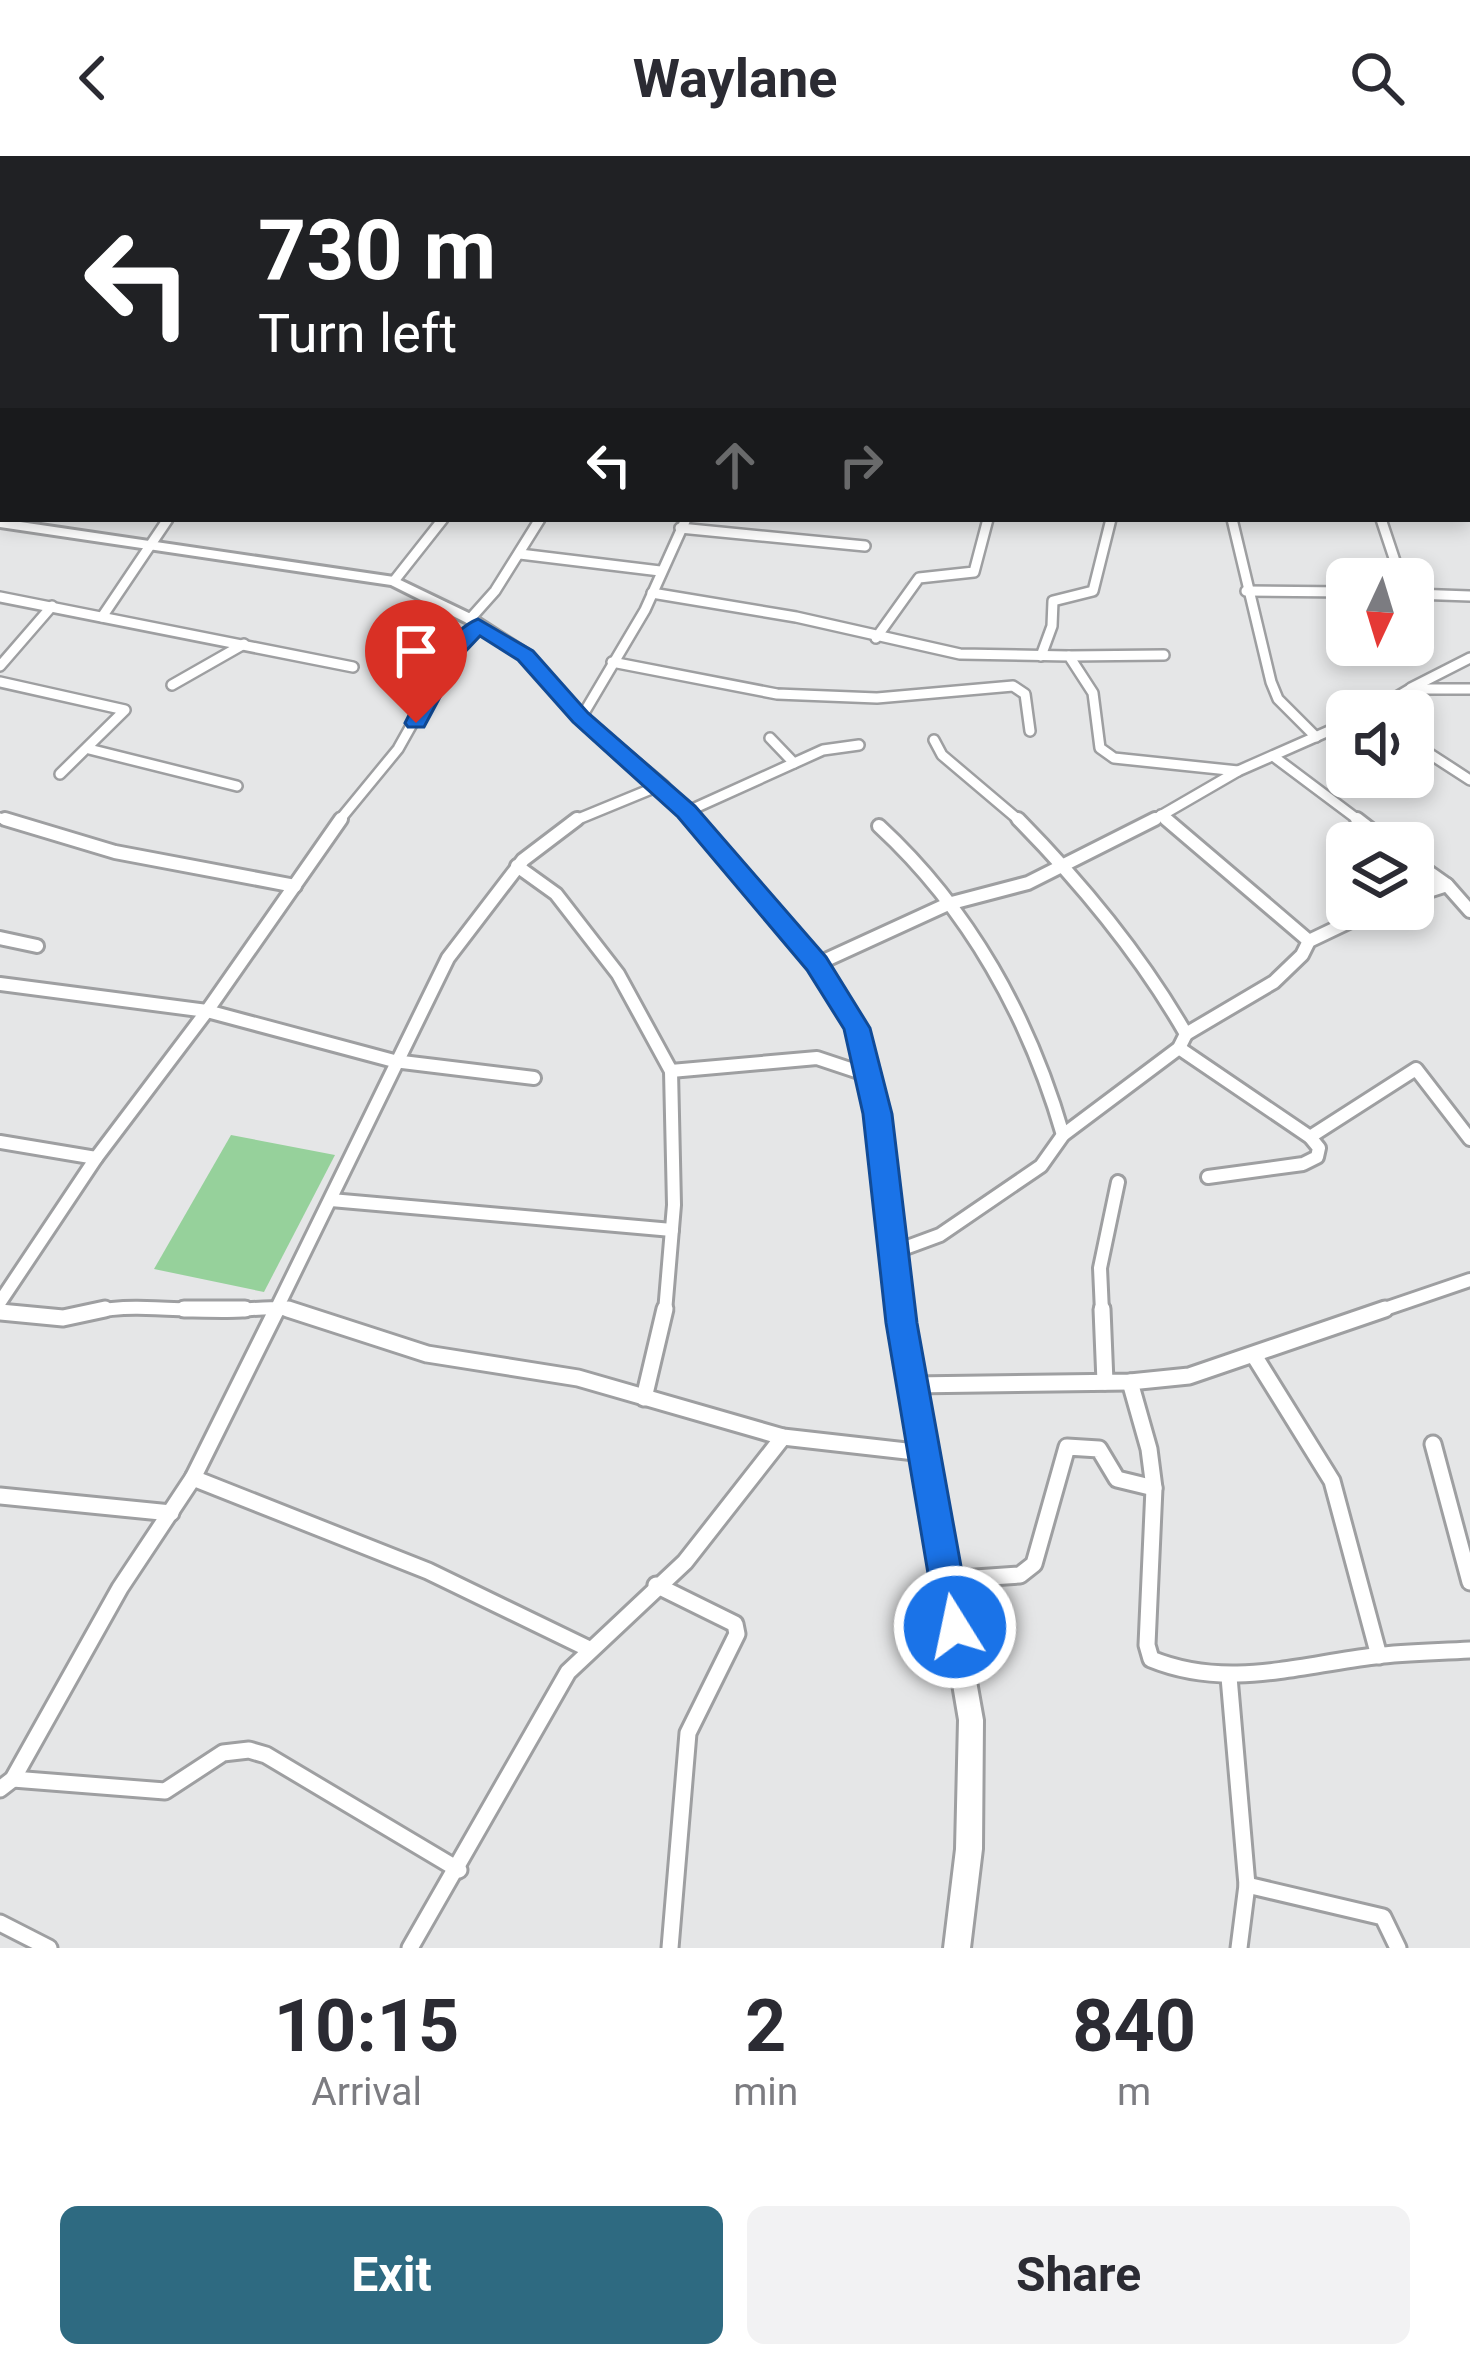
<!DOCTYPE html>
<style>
body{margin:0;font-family:Roboto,sans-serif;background:#f2f2f3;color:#2b2b33;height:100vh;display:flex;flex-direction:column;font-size:45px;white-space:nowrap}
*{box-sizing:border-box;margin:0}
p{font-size:39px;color:#7c7c81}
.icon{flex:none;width:66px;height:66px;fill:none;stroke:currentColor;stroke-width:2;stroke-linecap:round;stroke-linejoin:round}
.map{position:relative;height:1792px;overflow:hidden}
.drawer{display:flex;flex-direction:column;background:#fff;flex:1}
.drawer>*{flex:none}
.banner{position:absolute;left:0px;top:0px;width:1470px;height:366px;box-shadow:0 6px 18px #0003;background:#202124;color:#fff;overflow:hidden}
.needle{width:78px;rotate:184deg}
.buttons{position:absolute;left:1326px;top:402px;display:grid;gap:24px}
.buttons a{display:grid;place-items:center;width:108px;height:108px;border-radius:18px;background:#fff;box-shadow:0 6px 18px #0003;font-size:60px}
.pin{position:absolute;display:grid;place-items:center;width:102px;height:102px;color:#fff;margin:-123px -51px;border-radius:50% 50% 50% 0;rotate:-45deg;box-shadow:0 0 12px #0007}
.pin .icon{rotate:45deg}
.me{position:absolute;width:132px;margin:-66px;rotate:350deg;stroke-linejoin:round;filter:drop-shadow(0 0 9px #0008)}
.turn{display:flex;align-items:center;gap:42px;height:252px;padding:0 60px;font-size:54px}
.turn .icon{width:156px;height:156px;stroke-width:2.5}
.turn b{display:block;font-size:84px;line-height:102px}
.lanes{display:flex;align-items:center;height:114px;padding:0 60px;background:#0003;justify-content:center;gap:60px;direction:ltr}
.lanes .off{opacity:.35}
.eta{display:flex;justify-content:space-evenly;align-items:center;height:204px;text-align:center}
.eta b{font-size:72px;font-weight:700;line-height:84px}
.cta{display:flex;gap:24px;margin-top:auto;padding:24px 60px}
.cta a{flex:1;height:138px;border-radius:18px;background:#2e6a81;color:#fff;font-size:48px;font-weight:700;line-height:138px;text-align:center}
.cta a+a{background:#f2f2f3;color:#2b2b33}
header{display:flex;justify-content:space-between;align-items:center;height:156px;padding:0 60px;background:#fff;font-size:54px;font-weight:700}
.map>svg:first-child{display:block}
</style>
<header><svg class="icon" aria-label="back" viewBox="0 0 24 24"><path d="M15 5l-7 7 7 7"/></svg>Waylane<svg class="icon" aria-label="search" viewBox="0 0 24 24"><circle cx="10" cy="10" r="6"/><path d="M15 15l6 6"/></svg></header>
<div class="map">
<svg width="1470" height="1792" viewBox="0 0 1470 1792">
<rect width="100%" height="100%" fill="#e5e6e7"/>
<!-- green -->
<path fill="#96d19b" d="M231 979 335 999 264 1136 154 1113Z"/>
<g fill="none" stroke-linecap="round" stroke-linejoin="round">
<!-- river -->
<g fill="#9cd3f8" fill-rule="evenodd">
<path d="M1467 80 1470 81V89L1467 88Z"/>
<rect x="0" y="127" width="3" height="8"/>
</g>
<!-- street-far3 casing -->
<g stroke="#9e9fa1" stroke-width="10">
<g id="street-far3">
<path d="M104 0 117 3"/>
<path d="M256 0 265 3"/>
<path d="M379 0 384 3"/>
<path d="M1036 0 1053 3"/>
<path d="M328 3 336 0"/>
<path d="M453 3 459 0"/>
<path d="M1467 268 1470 278"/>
</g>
</g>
<!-- street-far2 casing -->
<g stroke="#9e9fa1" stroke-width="14">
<g id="street-far2">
<path d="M1232 363 1271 526 1278 543 1316 581"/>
<path d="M1381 363 1401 423"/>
<path d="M680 372 865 390"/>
<path d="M520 398 660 415"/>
<path d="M394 425 443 363"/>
<path d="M1246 435 1347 436"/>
<path d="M652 437 796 461 960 498 1069 500 1093 537 1100 592 1114 602 1238 615"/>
<path d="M1413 438 1470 440"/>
<path d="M0 441 353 511"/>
<path d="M102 461 168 363"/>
<path d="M470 463 495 435 540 363"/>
<path d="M876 482 919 422 974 416 988 363"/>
<path d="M1041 500 1052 470 1053 445 1093 435 1111 363"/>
<path d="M1069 500 1164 499"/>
<path d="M612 506 777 538 877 542 1013 530 1025 538 1030 575"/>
<path d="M0 510 52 450"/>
<path d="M0 526 125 554 60 618"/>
<path d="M172 529 244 488"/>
<path d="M1411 532 1470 502"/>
<path d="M1373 555 1410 533H1470"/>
<path d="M581 562 645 454 686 363"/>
<path d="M770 582 794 607"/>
<path d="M934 584 942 599 1021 666"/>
<path d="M1413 587 1470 624"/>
<path d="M89 593 237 630"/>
<path d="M1273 600 1361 666"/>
<path d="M686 656 823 594 859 589"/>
<path d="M1161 659 1170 666"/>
<path d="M0 662 15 666"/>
<path d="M338 666 398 593 453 495 478 469"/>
<path d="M571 666 661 629"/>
<path d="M1150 666 1238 615 1347 567"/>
</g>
</g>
<!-- street-far1 casing -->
<g stroke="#9e9fa1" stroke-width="18">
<g id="street-far1">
<path d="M5 663 115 696 295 730"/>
<path d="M1166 663 1309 785"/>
<path d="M1357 663 1388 687"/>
<path d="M879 670C969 753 1029 861 1063 979"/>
<path d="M1413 705 1447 729 1470 755"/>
<path d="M517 710 556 738 618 818 671 915 674 1049 665 1156"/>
<path d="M1413 740 1447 729"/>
<path d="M0 782 37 790"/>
<path d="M817 808 948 748 1028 727 1155 663"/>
<path d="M0 828 207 855 394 905 534 922"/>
<path d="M1186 878 1274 826 1302 799 1309 785 1376 753"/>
<path d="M1179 892 1310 981 1319 992 1317 1001 1303 1008 1208 1021"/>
<path d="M671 915 817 902 871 920"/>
<path d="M1310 981 1416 913 1470 983"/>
<path d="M0 986 96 1002"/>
<path d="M331 1044 672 1074"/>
<path d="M894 1096 940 1079 1041 1010 1063 979 1179 892 1186 878C1140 798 1083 729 1018 663"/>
<path d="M0 1146 96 1002 207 855 341 663"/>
<path d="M91 1156C135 1147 178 1155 222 1155 249 1155 271 1148 297 1156"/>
<path d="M275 1156 448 802 523 704 577 663"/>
<path d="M1102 1156 1100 1112 1118 1026"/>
<path d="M1376 1156 1470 1124"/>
</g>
</g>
<!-- street casing -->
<g stroke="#9e9fa1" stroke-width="21">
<g id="street">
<path d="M184 1153H245"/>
<path d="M288 1153 427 1198 578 1222 783 1281 924 1297"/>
<path d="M1102 1153 1105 1226"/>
<path d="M0 1156 63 1162 105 1153"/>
<path d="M1255 1201 1332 1325 1379 1500"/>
<path d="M1130 1226 1149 1293 1154 1332 1147 1489 1151 1503C1227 1534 1298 1509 1375 1500 1407 1496 1438 1496 1470 1494"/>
<path d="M912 1229 1130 1226 1189 1220 1385 1153"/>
<path d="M644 1242 665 1153"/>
<path d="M1433 1288 1470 1426"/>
<path d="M193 1322 428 1415 589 1493"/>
<path d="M0 1340 171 1357"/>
<path d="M946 1424 1020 1419 1034 1408 1067 1291 1099 1293 1117 1323 1154 1332"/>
<path d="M656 1429 735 1468 737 1478 688 1577 670 1792"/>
<path d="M1229 1521 1247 1729 1239 1792"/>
<path d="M13 1623 165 1635 223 1597 249 1594 266 1599 459 1714"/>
<path d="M0 1633 13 1623 120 1432 193 1322 277 1153"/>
<path d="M1247 1729 1383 1761 1398 1792"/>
<path d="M0 1767 49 1792"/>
<path d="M410 1792 568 1516 685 1406 783 1281"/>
</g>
</g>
<!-- secondary casing -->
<g stroke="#9e9fa1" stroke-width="6">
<path id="secondary" d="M0 363 394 421 475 460 531 496 586 559 666 626 823 804 866 872 880 920 912 1167 983 1564 982 1693 970 1792H944L956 1693 959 1564 892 1167 862 920 848 873 811 812 656 632 576 565 521 502 465 466 391 429 0 371Z"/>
</g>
<!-- street-far3 -->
<use href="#street-far3" stroke="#fff" stroke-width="8"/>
<!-- street-far2 -->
<use href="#street-far2" stroke="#fff" stroke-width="9"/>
<!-- street-far1 -->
<use href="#street-far1" stroke="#fff" stroke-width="12"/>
<!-- street -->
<use href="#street" stroke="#fff" stroke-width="15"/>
<!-- secondary -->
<use href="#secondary" fill="#fff" fill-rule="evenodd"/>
</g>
<!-- route -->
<path fill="#1a73e8" stroke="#114b97" stroke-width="3" d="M478 463 533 495 588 557 695 650 826 801 870 872 892 958 917 1167 972 1471 967 1483 955 1488 942 1483 937 1471 886 1167 863 958 844 873 807 814 678 661 573 566 518 504 480 480 463 498 424 571H408L405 567C423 533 441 478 478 463Z"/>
</svg>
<div class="buttons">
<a><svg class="needle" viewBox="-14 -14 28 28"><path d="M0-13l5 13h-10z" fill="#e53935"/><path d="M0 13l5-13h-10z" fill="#7c7c81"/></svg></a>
<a><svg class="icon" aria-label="sound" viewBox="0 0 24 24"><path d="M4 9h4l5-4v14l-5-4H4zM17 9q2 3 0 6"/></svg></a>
<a><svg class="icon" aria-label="layers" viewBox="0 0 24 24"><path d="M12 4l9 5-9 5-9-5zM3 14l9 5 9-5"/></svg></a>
</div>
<div class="pin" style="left:416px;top:567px;background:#d93025"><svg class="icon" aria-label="arrive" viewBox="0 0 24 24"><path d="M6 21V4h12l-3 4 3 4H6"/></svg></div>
<svg class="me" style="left:955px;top:1471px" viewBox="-20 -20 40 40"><circle r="17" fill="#1a73e8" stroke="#fff" stroke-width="3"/><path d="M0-11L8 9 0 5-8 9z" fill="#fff"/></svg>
<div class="banner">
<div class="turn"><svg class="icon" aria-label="left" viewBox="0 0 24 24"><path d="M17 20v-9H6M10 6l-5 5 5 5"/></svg><div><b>730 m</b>Turn left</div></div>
<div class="lanes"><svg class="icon" aria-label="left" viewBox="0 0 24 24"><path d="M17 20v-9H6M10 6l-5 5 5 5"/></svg><svg class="icon off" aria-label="ahead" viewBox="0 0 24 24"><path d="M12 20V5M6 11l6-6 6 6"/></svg><svg class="icon off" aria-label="right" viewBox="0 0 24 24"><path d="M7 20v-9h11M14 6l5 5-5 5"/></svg></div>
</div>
</div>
<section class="drawer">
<div class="eta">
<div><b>10:15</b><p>Arrival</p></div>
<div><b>2</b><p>min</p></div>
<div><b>840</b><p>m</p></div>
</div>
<div class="cta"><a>Exit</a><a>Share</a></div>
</section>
